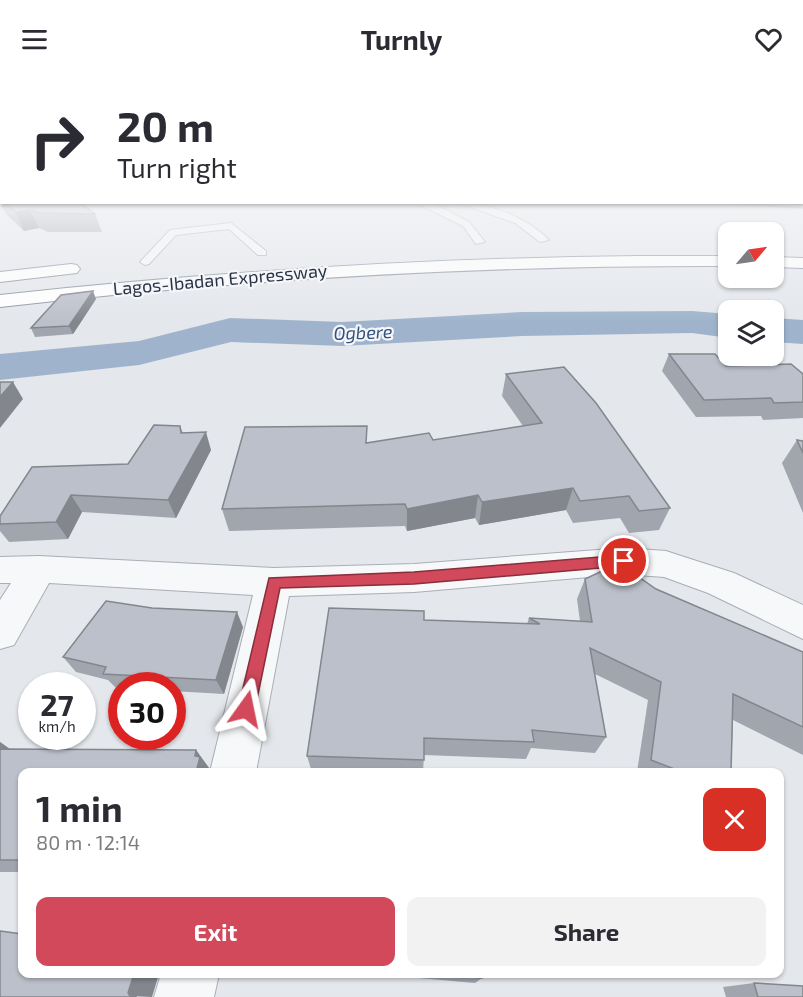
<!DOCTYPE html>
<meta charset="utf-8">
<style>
body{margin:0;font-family:"Exo 2",sans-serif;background:#f2f2f3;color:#2b2b33;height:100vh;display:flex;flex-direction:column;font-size:22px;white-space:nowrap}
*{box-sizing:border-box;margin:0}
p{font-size:20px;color:#7c7c81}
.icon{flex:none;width:33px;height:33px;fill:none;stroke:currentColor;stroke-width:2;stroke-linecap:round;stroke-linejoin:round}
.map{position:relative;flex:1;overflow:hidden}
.sheet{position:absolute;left:18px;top:690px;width:766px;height:210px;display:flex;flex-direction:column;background:#fff;border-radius:12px;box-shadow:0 2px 4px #0004}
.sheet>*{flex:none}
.hud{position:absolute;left:0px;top:0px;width:804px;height:126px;box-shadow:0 2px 4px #0004;background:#fff;color:#2b2b33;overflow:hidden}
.needle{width:39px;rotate:61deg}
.controls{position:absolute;left:718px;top:144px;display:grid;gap:12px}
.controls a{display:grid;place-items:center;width:66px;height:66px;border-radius:12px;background:#fff;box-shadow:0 2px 4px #0004;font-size:30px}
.speed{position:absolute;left:18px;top:594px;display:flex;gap:12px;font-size:30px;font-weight:700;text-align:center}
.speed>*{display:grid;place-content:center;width:78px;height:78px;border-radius:50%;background:#fff;box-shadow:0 2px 4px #0004;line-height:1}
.speed small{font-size:15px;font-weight:400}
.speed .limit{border:9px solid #d22;background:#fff;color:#111}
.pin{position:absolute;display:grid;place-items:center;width:51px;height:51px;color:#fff;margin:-26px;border:3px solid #fff;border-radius:50%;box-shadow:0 2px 6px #0007}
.me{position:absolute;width:66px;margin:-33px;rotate:12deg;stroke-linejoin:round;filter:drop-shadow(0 0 4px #0008)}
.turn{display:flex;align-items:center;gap:21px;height:126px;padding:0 18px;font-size:27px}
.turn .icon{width:78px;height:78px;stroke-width:2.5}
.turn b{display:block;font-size:42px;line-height:51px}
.round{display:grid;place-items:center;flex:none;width:63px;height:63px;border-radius:12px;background:#f2f2f3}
.headline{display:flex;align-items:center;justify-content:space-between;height:102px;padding:0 18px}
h1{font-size:36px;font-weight:700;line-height:45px}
.cta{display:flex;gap:12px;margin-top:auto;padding:12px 18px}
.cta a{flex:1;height:69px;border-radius:12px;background:#d1495b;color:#fff;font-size:24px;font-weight:700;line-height:69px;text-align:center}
.cta a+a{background:#f2f2f3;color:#2b2b33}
header{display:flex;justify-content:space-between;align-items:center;height:78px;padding:0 18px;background:#fff;font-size:27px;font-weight:700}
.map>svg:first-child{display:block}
</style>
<header><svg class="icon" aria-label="menu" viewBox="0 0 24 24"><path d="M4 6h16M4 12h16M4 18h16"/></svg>Turnly<svg class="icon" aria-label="heart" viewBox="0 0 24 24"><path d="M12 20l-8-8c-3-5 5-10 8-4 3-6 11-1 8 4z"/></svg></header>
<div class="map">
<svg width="803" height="919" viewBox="0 0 803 919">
<rect width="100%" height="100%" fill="#e4e7ec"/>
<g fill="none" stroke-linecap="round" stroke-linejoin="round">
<!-- stream -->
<path fill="#9fb4cc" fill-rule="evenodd" d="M734 124 803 129V131L702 124Z"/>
<!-- river -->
<g fill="#9fb4cc" fill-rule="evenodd">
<path d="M692 233 729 236V260L692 255 522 258 342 268 231 264 139 287 0 302V276L139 263 230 240 342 244 522 234Z"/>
<path d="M774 240 803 242V266L774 264Z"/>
</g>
<!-- lane casing -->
<g stroke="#a9aeb7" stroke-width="2">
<g id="lane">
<path d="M422 124H431L469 144 485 164 476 166 463 148 422 128Z"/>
<path d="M456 124C487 124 527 139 549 162L540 164 515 145Z"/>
<path d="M231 145 266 173V177H258L229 151 176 157 149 186 145 187 140 184 170 152Z"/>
</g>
</g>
<!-- street casing -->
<g stroke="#a9aeb7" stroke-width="2">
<g id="street">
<path d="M624 470 666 473 678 477 734 495 803 527V561L708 515 664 499 624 496 414 514 289 518 256 694H210L253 517 49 505 14 567 0 571V522L11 505H0V479L39 478 274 490 414 486Z"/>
<path d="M161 896H219L214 919H154Z"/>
</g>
</g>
<!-- highway casing -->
<g stroke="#8b94a3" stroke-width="2">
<g id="highway">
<path d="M638 178H729V188C485 187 243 201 0 229V217C212 194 424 180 638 178Z"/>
<path d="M774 179 803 180V190L774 189Z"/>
<path d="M71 186 77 187 80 191 77 195 0 204V194Z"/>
</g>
</g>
<!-- lane -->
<use href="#lane" fill="#f7f8fa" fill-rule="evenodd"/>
<!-- street -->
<use href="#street" fill="#f7f8fa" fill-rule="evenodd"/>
<!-- highway -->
<use href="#highway" fill="#fff" fill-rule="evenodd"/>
</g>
<!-- wall -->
<g fill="#a1a5ae">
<path d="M0 116H2V124H79L95 136 102 154H48L39 150 24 153 5 135 0 124Z"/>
<path d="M96 221 73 256 35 259 31 250Z"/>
<path d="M669 276 726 288 803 296V340L763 342 761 338 696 339 662 293Z"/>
<path d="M506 296 670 430 659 452 629 455 620 440 573 445 566 432 479 447 475 440 407 453 405 448 229 453 222 431 368 365 433 362 523 348 502 318Z"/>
<path d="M180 348 183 355 211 372 176 440 82 434 68 461 9 464 0 453V438L128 386Z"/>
<path d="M797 362 803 363V435L782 385Z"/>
<path d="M585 501 656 511 803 574V677L733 642 731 694H637L648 622 595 596 606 659 595 675 531 670 526 681 424 677 423 694H312L307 678 424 542 527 546 529 540 580 543 577 521Z"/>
<path d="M243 549 224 616 172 613V608H122V610H116L108 602 76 594 63 579Z"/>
<path d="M0 664 10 671 196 672 212 694H22V794H0Z"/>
<path d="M374 896H482V900L475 905Z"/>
<path d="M754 905 803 919H726L723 909Z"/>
</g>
<!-- shaded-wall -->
<g fill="#83868d">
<path d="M30 132 39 150 24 153 16 134Z"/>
<path d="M93 213 96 221 73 256 69 248Z"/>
<path d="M13 304 23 321 0 350V319Z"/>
<path d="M206 354 211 372 176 440 168 422Z"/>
<path d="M573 410 566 432 479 447 482 424Z"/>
<path d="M71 417 82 434 68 461 56 444Z"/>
<path d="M478 417 475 440 407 453V431Z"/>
<path d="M237 534 243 549 224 616 216 602Z"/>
<path d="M0 664 18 677 0 681Z"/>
<path d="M196 672 209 690 212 694H196Z"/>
<path d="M134 896H159L152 919 130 918 128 915Z"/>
</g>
<!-- building -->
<g fill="#bbc0ca" stroke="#83868d" stroke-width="1.5">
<path d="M4 124H79L95 136 40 135 30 132 16 134Z"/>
<path d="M93 213 69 248 31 250 61 217Z"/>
<path d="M669 276H715L726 288 791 286 803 296V324L774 325 771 320 704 322Z"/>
<path d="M564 289 596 325 670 430 639 433 629 418 580 423 573 410 482 424 478 417 407 431 405 426 222 431 245 349 367 348 366 365 429 355 433 362 542 345 506 296Z"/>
<path d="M0 304H13L0 319Z"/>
<path d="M154 347 180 348 181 355 206 354 168 422 71 417 56 444 0 446V438L32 389 128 386Z"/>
<path d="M797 362 803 363V375Z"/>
<path d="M619 485 656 511 803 574V649L733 616 731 694H682L651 682 661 604 590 570 606 659 532 652 534 664 424 660V682L307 678 329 530 424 533V542L540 546 529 540 592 544 585 501Z"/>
<path d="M106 523 152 530 237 534 216 602 103 596 106 589 63 579Z"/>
<path d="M0 671 196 672 195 678 200 679 196 694H22V782H0Z"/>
<path d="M0 853 22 856V896H134L128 915 130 918H136V919H0Z"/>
<path d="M431 896H482V900Z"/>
<path d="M754 905 803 908V919H758Z"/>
</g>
<!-- sky -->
<linearGradient id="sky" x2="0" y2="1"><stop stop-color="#8bb4dd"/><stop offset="0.48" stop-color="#f3f4f6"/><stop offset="1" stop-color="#f3f4f6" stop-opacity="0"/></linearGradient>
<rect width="803" height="244" fill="url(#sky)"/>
<!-- route -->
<path fill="#d1495b" stroke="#882f3b" stroke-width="1.5" d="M624 477 631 483 624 488 414 506 280 510 255 631 253 637 246 640 240 637 238 631 269 500 414 494Z"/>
<g text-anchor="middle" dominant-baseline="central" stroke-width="4.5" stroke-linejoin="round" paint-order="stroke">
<!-- far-street labels -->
<g font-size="18" fill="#2b3445" stroke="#f4f6f9">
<text transform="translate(220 201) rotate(-5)">Lagos-Ibadan Expressway</text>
</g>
<!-- far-water labels -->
<g font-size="18" font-style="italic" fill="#34527a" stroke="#f4f6f9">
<text transform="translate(363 254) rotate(-2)">Ogbere</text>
</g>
</g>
</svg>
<div class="controls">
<a><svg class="needle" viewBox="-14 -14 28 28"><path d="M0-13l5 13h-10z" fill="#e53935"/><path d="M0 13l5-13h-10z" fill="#7c7c81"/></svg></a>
<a><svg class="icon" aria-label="layers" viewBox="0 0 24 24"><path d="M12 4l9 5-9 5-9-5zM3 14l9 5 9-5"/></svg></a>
</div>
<div class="speed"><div>27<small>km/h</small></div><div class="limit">30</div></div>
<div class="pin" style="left:624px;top:483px;background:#d93025"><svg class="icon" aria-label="arrive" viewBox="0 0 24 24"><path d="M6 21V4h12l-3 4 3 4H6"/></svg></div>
<svg class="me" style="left:246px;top:631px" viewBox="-20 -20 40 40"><path d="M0-17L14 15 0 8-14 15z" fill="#d1495b" stroke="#fff" stroke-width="4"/></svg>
<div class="hud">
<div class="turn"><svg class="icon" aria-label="right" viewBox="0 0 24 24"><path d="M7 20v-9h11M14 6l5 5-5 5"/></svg><div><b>20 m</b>Turn right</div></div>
</div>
<section class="sheet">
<div class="headline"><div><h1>1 min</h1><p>80 m · 12:14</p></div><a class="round" style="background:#d93025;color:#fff"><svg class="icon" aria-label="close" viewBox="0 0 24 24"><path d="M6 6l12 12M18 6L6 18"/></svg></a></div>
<div class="cta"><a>Exit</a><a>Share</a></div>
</section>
</div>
